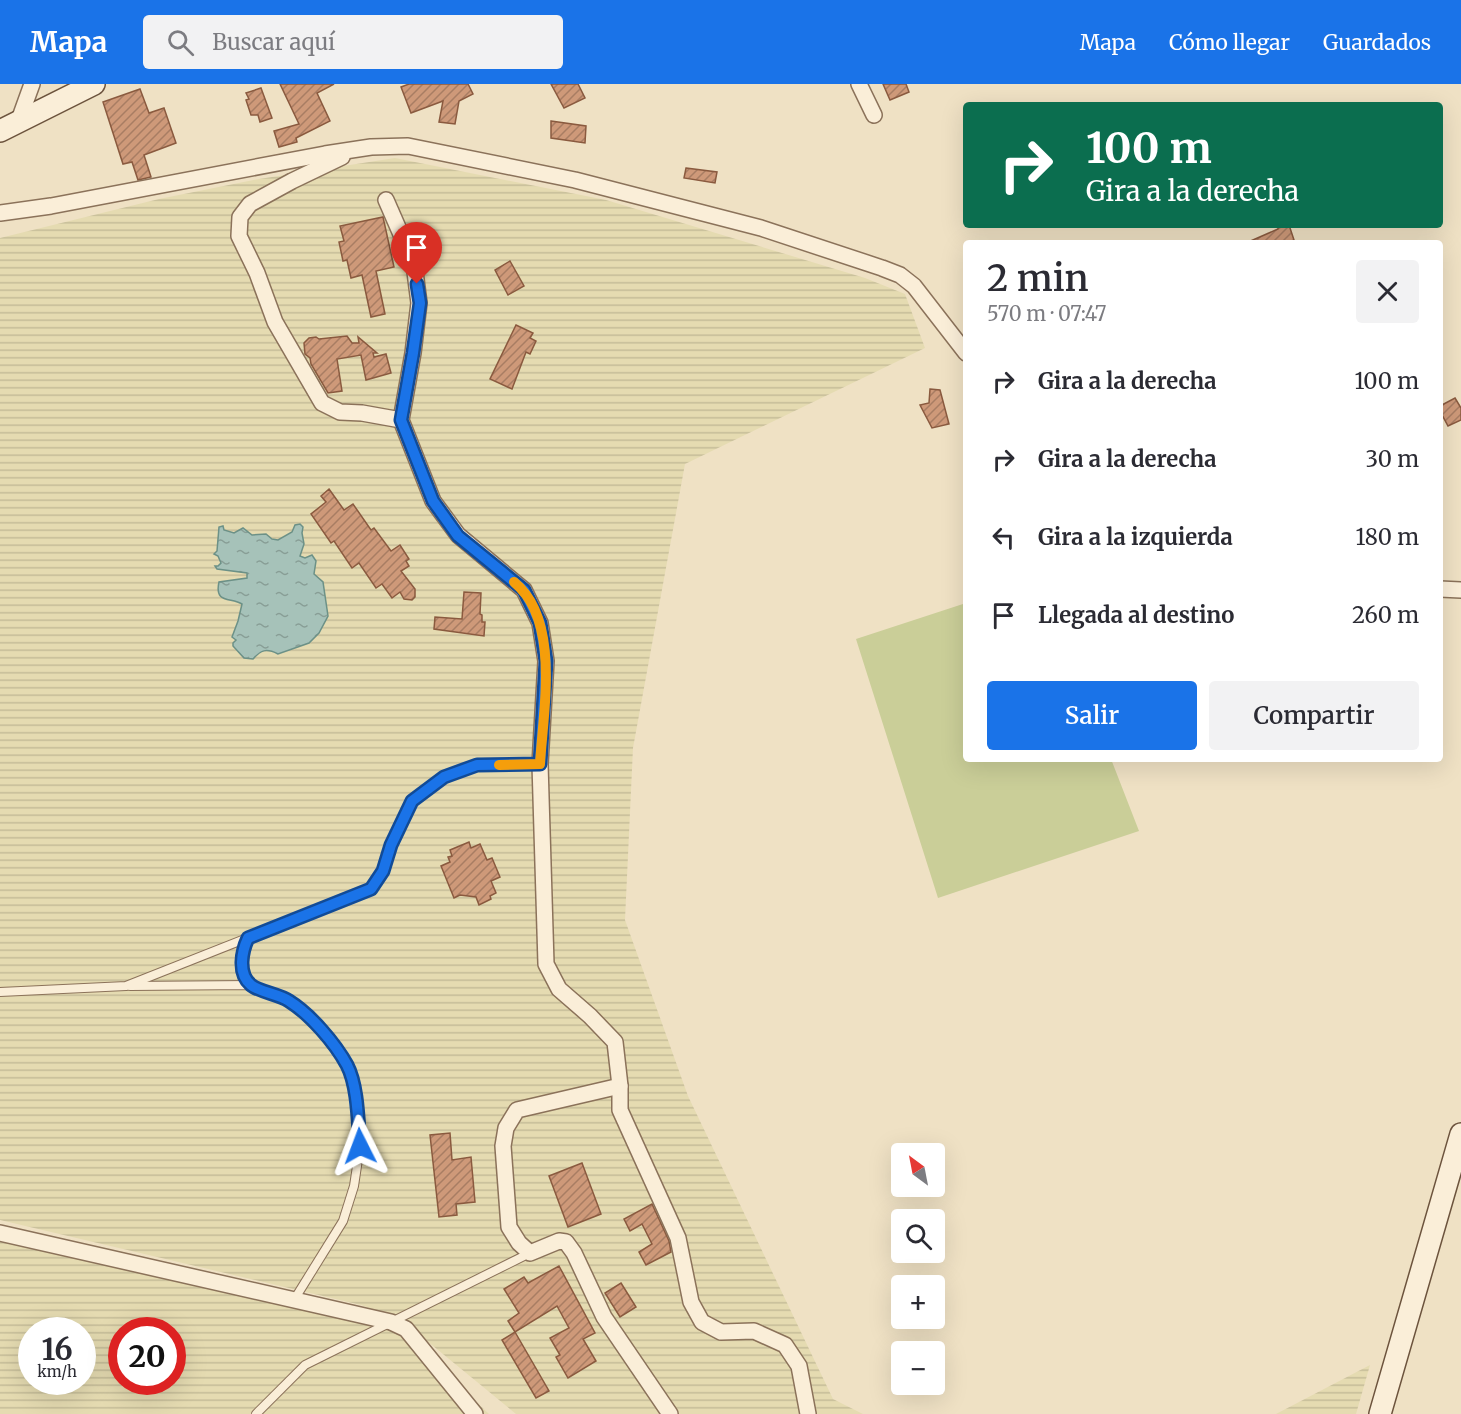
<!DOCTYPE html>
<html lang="es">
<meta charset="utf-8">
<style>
body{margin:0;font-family:Merriweather,serif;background:#f2f2f3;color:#2b2b33;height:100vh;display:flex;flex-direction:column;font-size:22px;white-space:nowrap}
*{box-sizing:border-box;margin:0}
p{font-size:20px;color:#7c7c81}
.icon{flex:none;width:33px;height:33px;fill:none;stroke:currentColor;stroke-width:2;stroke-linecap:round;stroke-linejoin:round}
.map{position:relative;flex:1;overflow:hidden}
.panel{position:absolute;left:963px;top:156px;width:480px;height:522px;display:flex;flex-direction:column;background:#fff;border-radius:6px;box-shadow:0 6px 24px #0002}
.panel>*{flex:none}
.hud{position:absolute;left:963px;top:18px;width:480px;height:126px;border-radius:6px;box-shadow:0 6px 24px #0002;background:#0b6e4f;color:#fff;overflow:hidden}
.needle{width:39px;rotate:328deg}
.tools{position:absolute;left:891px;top:1059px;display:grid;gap:12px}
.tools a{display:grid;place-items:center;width:54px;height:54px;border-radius:6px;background:#fff;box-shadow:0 6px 24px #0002;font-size:30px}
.speed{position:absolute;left:18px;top:1233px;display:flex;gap:12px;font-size:30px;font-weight:700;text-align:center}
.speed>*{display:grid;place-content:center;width:78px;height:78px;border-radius:50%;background:#fff;box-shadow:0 6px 24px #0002;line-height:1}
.speed small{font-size:15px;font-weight:400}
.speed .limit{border:9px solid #d22;background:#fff;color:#111}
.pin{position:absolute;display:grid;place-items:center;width:51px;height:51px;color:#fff;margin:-62px -26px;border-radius:50% 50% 50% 0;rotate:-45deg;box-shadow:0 0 6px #0007}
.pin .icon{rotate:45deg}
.me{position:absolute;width:66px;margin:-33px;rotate:357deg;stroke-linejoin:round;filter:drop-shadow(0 0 4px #0008)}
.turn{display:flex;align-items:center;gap:21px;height:126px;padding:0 24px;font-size:27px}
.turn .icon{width:78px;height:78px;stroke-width:2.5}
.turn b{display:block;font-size:42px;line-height:51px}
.round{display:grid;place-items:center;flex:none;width:63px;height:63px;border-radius:6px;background:#f2f2f3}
.overview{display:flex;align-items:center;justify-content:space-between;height:102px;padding:0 24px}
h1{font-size:36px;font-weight:600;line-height:45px}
.button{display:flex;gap:12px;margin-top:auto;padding:12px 24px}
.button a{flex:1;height:69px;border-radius:6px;background:#1a73e8;color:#fff;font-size:24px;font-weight:600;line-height:69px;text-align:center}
.button a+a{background:#f2f2f3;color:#2b2b33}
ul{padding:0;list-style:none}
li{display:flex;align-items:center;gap:18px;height:78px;padding:0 24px}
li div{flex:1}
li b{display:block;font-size:22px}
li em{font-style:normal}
header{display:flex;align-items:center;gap:36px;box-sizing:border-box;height:84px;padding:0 30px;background:#1a73e8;color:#fff}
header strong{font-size:28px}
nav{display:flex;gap:33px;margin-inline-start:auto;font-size:21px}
.search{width:420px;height:54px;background:#f2f2f3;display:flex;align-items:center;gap:15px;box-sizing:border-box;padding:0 21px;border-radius:6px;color:#7c7c81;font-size:22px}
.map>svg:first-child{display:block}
</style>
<header>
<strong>Mapa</strong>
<div class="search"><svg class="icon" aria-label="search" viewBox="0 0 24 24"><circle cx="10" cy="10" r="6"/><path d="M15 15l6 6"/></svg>Buscar aquí</div>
<nav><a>Mapa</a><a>Cómo llegar</a><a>Guardados</a></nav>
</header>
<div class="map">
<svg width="1461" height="1330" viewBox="0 0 1461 1330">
<defs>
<pattern id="farmland-rules" width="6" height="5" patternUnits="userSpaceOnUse" patternTransform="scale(1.5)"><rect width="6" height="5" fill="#e5dbb1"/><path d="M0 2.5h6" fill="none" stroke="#c5bc98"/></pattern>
<pattern id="water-ripples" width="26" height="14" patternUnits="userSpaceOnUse" patternTransform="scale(1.5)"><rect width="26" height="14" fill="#a6c2b9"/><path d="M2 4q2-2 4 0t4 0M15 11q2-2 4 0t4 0" fill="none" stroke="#889e96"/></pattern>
<pattern id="building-hatch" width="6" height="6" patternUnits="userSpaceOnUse" patternTransform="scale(1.5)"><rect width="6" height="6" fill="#ce9979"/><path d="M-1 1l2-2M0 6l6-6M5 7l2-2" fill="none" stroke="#a87d63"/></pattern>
</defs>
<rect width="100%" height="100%" fill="#efe1c4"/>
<!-- farmland -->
<g fill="url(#farmland-rules)" fill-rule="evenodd">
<path d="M395 74 606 116 865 194 905 210 925 264 685 380 633 664 625 836 688 1012 833 1315 863 1330H516L399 1234 361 1221 0 1136V154L159 115 259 95Z"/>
<path d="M0 1141 400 1245 489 1330H0ZM32 1246H82V1298H32ZM122 1246H172V1298H122Z"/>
<path d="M1370 1281 1356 1330H1276Z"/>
</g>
<!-- pitch -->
<path fill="#cace98" d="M966 519V675H1111L1139 747 938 814 856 555Z"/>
<!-- water -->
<path fill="url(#water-ripples)" stroke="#6c9187" stroke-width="1.5" d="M300 440 303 443 302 449 304 460 300 472 305 474 312 471 316 477 314 490 323 498 328 532 319 549 309 559 278 570C266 564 261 566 253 575L244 574 233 562V559L236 556 232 553 238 537 242 520C231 513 214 520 219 498L247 494V489L217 485 215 482H218L221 479 218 472 214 470 217 467 219 443 223 442 224 446 234 449 243 444 252 451 266 450 272 455 278 456 292 448 295 441Z"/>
<!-- building -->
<g fill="url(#building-hatch)" stroke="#8a5a3f" stroke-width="1.5">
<path d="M280 0H334L317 9 330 37 296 54 297 58 279 63 274 47 299 40Z"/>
<path d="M409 0H468L473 10 459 17 455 40 439 38 443 17 411 29 401 3Z"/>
<path d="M551 0H578L585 14 564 24Z"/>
<path d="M883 0H906L909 8 890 16Z"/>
<path d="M261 4 272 34 260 38 258 31H251L246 16 249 15 246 9Z"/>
<path d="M140 5 149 29 164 24 176 59 144 71 151 93 138 96 132 78 123 80 103 18Z"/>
<path d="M551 37 586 42 585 59 551 54Z"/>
<path d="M686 84 717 88 715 99 684 94Z"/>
<path d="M383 133 394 183 376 187 385 230 371 233 362 191 351 194 347 176 343 177 339 158 344 157 340 142Z"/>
<path d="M1289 141 1295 159H1246L1278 145V144Z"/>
<path d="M510 177 524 202 508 211 495 186Z"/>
<path d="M516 241 533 249 530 254 536 257 530 270 526 268 512 305 490 295Z"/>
<path d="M347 252 352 259H359L358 253 377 269H373L374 273 386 270 391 289 366 296 361 271 337 275 342 307 328 309 311 280 310 274 305 270 304 259 309 254 316 253 319 255Z"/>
<path d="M930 305 940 306 949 340 932 344 920 321 929 319Z"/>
<path d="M1455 314 1461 324V336L1448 342 1440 327V322Z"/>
<path d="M329 405 344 426 353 420 371 446 374 444 391 467 400 461 409 475 406 477 409 482 401 487 415 505V513L412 516 404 515 400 508 392 514 382 500 376 504 359 479 352 484 334 457 331 459 311 430 326 418 321 412Z"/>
<path d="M464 508 481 509 480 530 482 531V538H485L484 552 434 545 435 533 462 535Z"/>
<path d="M469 758 471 764 480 760 487 776 492 774 500 793 491 797 496 809 490 812 491 815 479 821 476 813 460 811 454 814 441 782 450 778 448 773 452 772 450 766Z"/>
<path d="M450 1049 452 1076 471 1073 475 1118 456 1120 457 1131 439 1133 430 1051Z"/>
<path d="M582 1079 601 1130 568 1143 549 1092Z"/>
<path d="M652 1120 669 1157 671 1168 646 1181 639 1168 652 1160 642 1140 630 1147 624 1135Z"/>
<path d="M559 1182 595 1249 583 1255 596 1277 568 1294 556 1273 560 1271 550 1254 569 1244 557 1222 515 1248 508 1237 519 1229 504 1205 524 1193 528 1199Z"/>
<path d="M621 1199 636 1223 620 1233 605 1209Z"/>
<path d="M515 1248 549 1307 536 1314 502 1256Z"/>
</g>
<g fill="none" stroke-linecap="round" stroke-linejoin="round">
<!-- lane casing -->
<g stroke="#8b725a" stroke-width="10">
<g id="lane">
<path d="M248 854C240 873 240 883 251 901"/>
<path d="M130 902 251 901 289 916 320 944 347 982 357 1021 360 1062 354 1102 343 1137 294 1216"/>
<path d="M0 908 126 902 371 805 383 787 391 761 412 717 444 693 477 681 540 680"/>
<path d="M256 1330 305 1281 530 1169"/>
</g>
</g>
<!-- street casing -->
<g stroke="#8b725a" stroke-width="18">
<g id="street">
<path d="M859 0 874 31"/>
<path d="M19 36 32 0"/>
<path d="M342 73 292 97 250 120 240 133 239 152 257 189 275 238 322 319 340 328 362 329 401 336"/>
<path d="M386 116 414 180 419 219 413 269 401 336 433 417 458 451 524 506 540 539 546 577 540 680 546 880 559 905 590 932 615 958 620 1002V1026L678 1154 691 1218 702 1238 721 1248 754 1247 785 1261 799 1282 808 1330"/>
<path d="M0 129 51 122 325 70 371 63 408 62 575 96 761 144 882 184 900 191 914 202 966 269"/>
<path d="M1440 505 1461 506"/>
<path d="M620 1002 517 1026 506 1044 503 1062 509 1143 519 1159 530 1169 559 1157 566 1158 574 1169 604 1233 670 1330"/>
<path d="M0 1149 391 1238 406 1245 475 1330"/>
</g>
</g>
<!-- secondary casing -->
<g stroke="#6c533d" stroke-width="24">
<g id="secondary">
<path d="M0 47 94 0"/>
<path d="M1380 1330 1461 1050"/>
</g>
</g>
<!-- lane -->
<use href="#lane" stroke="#faeed8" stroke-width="8"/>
<!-- street -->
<use href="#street" stroke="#faeed8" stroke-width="15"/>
<!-- secondary -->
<use href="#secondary" stroke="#faeed8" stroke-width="21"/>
</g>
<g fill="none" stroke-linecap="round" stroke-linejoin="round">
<!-- route casing -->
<g stroke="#114b97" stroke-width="15">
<path id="route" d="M360 1062C358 1038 358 1002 347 981 335 959 310 930 289 917 279 910 259 908 251 901 237 889 242 867 248 854L371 805 383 787 391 761 412 717 444 693 477 681 540 680 546 577 540 539 524 506 458 452 433 417 401 336 413 269 420 219 417 200"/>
</g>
<!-- route -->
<use href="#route" stroke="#1a73e8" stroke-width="10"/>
<!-- slow -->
<path stroke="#f59e0b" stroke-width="10" d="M499 681 540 680C543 627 561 536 514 498"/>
</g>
</svg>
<div class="tools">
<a><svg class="needle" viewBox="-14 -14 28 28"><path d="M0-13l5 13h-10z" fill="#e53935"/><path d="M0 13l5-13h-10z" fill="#7c7c81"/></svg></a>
<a><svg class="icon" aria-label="search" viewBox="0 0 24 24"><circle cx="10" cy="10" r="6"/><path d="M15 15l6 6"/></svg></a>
<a>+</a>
<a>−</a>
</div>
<div class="speed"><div>16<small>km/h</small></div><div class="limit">20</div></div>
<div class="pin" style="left:417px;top:200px;background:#d93025"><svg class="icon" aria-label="arrive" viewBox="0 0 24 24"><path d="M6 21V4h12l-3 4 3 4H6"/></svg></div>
<svg class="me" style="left:360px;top:1062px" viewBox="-20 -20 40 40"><path d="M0-17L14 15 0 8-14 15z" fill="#1a73e8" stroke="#fff" stroke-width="4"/></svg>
<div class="hud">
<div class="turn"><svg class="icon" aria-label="right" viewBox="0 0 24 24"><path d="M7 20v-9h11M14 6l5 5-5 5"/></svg><div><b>100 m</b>Gira a la derecha</div></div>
</div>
<section class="panel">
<div class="overview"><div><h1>2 min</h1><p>570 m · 07:47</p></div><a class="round"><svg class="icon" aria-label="close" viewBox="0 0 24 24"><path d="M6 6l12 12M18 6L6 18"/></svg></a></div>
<ul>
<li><svg class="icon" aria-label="right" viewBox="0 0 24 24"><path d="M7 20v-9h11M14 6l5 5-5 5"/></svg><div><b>Gira a la derecha</b></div><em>100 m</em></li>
<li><svg class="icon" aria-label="right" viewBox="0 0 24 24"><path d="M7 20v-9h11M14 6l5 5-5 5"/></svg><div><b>Gira a la derecha</b></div><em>30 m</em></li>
<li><svg class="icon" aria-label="left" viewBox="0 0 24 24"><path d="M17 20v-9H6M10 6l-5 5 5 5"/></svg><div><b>Gira a la izquierda</b></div><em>180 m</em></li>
<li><svg class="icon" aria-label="arrive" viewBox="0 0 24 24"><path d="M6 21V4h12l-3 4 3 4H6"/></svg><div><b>Llegada al destino</b></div><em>260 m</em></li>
</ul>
<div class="button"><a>Salir</a><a>Compartir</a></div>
</section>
</div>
